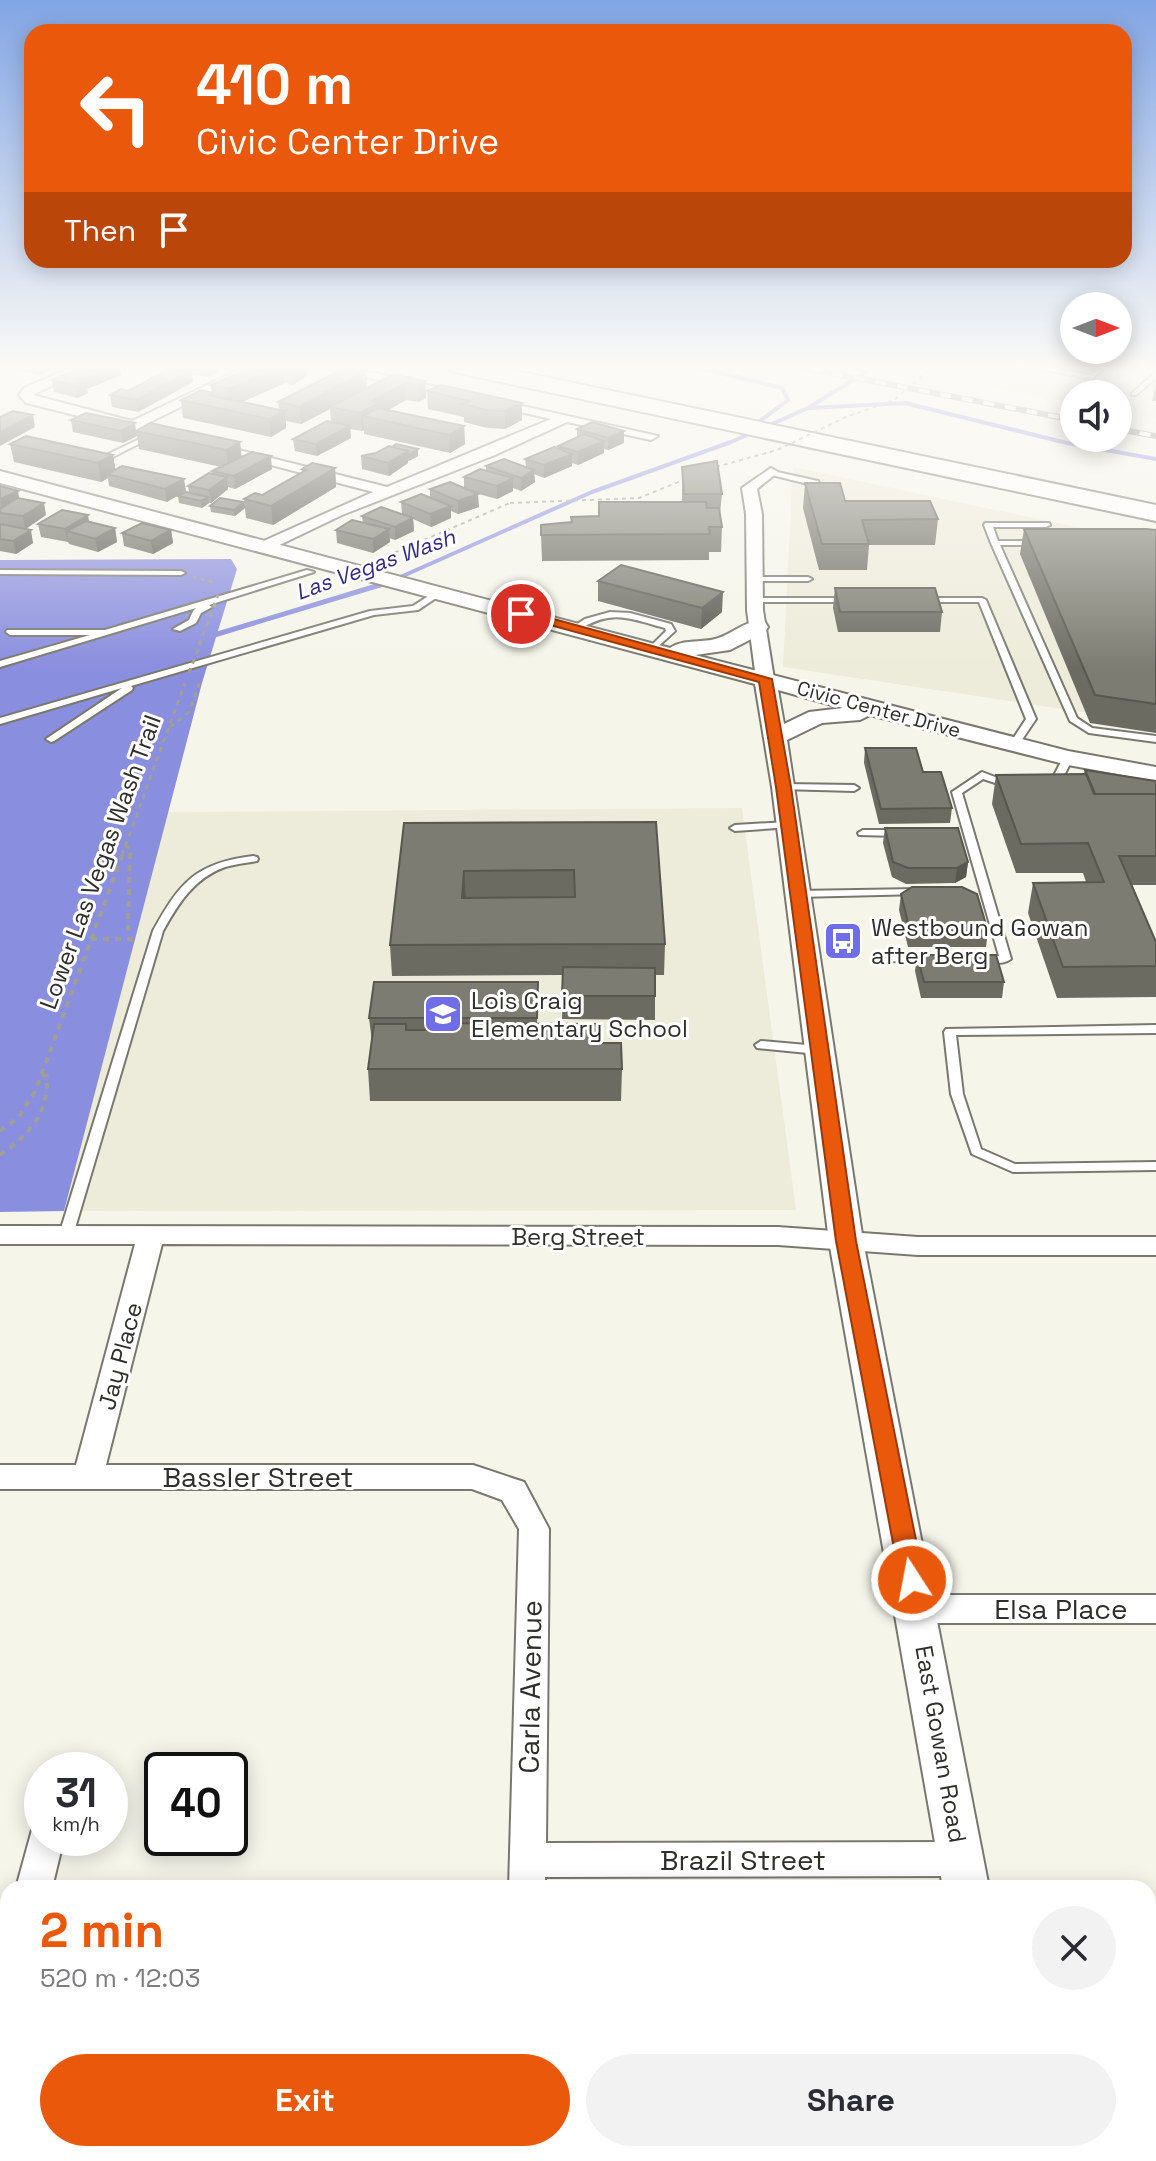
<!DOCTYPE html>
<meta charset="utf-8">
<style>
body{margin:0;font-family:"Space Grotesk",sans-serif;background:#f2f2f3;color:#2b2b33;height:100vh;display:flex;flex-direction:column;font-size:30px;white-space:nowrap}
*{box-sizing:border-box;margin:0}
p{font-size:26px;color:#7c7c81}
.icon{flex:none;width:44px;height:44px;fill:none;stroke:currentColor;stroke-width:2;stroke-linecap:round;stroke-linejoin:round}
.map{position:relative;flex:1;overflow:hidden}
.panel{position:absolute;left:0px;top:1880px;width:1156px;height:282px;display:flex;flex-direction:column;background:#fff;border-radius:24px 24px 0 0;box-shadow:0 4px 20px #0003}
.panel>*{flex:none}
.banner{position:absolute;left:24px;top:24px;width:1108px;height:244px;border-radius:24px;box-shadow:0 4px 20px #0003;background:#ea580c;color:#fff;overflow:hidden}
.needle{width:52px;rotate:90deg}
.fabs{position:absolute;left:1060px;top:292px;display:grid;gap:16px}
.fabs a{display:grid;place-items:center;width:72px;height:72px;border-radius:50%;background:#fff;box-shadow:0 4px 20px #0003;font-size:40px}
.speed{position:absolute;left:24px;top:1752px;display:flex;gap:16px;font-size:40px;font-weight:700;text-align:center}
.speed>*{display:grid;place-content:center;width:104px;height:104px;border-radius:50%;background:#fff;box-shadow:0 4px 20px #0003;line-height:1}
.speed small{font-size:20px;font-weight:400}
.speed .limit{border:4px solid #111;border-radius:12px;background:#fff;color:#111}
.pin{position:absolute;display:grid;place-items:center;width:68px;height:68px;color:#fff;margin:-34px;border:4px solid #fff;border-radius:50%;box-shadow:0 2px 8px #0007}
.me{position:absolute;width:88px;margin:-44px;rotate:349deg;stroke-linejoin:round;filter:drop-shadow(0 0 6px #0008)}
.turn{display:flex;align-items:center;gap:28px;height:168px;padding:0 40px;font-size:36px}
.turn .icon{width:104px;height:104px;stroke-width:2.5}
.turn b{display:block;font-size:56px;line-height:68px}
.then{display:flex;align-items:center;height:76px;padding:0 40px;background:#0003;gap:16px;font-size:30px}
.round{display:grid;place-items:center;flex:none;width:84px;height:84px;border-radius:42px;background:#f2f2f3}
.summary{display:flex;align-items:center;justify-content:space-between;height:136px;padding:0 40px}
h1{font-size:48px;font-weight:600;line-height:60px;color:#ea580c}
.button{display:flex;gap:16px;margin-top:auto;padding:16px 40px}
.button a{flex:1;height:92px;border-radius:48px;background:#ea580c;color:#fff;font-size:32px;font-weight:600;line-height:92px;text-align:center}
.button a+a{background:#f2f2f3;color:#2b2b33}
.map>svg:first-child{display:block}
</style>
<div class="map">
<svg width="1156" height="2161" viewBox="0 0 1156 2161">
<rect width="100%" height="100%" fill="#f6f5ea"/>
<!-- built -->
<g fill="#edebd9">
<path d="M872 365H1156V418L1118 411V394H1074V403Z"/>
<path d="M793 467 1156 544V723L783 667Z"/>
<path d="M742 808 796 1210 64 1211 168 812Z"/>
</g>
<!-- water -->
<path fill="#8a8ede" d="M231 559 237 569 202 683 64 1211 0 1212V560Z"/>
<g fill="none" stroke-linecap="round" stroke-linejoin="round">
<!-- stream-far1 -->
<g stroke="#8a8ede" stroke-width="4">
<path d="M687 365 782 388 788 400 752 427"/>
<path d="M809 408 905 403 1067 443 1156 459"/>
<path d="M387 583 592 492 731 442 808 408 877 365"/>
</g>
<!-- stream -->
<path stroke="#8a8ede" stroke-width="5" d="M211 636 393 581"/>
<!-- service casing -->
<g stroke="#79786f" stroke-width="4">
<g id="service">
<path d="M1021 365H1036L1091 375 1101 365H1108L1092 379Z"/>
<path d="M1156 372V378L1136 395H1132V393Z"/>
<path d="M152 433 156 435 154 436 111 458 104 456Z"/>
<path d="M768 470 818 481 819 483 812 485 768 474Z"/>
<path d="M985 523H1049L1050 525 1046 527H993L998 541H1037L1041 543 1037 545H1000L1077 718 1092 728 1156 736V742L1089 733 1070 721 991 543 984 525Z"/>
<path d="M0 570 181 571 185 573 181 575 0 574Z"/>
<path d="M307 570 314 572 209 605 212 607 201 613 196 623 180 631 173 629 189 620 193 611 196 608 0 667V661L90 635H10L6 632 7 630H105Z"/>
<path d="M752 577H808L812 579 808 581H752Z"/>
<path d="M438 590 445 592 418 610 374 615 131 686 133 688 132 690 54 741 51 742 46 739 122 688 0 724V718L370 611 413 606Z"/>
<path d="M752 598H848L852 600 848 602H752Z"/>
<path d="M919 598H982L986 600 1036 719 1017 747H1011L1009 745 1026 719 979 602H919Z"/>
<path d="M610 612 630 613 671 624 675 631 652 652 648 649 666 631 665 628C628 618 613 609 578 630L571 628 585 619Z"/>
<path d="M1068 755 1073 758 1058 787 1053 790 1050 789 1048 787 1063 758Z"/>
<path d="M982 772 1016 785 1011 788 983 779 962 793 1011 959C1003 965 983 965 975 959L981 956H999L952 792Z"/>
<path d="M784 784 854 785 859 788 854 791 781 789 779 787Z"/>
<path d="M787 822 791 823V827L735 831 730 828 735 825Z"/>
<path d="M863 830H898L903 833 898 836 859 835 858 833Z"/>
<path d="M253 856 257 857 258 859 257 861C246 863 235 864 225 867 194 878 178 904 163 931L73 1235 71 1238H61L59 1235 153 931C180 882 196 863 253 856Z"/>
<path d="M918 889 922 890 923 892 922 894 797 897 792 894 797 891Z"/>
<path d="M890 956H931L937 959 931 962 886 961 884 959Z"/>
<path d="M1156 1025V1033L956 1035 963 1094 981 1149 1015 1164 1156 1162V1170L1013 1172 972 1154 951 1094 944 1032 946 1029Z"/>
<path d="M761 1041 818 1046 824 1050 818 1054 757 1048 755 1045Z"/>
</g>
</g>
<!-- minor casing -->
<g stroke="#79786f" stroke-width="4">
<g id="minor">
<path d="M77 365H94L33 395 132 421 249 365H266L146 424 177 432V438L172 439 26 403 19 395 24 388Z"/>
<path d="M313 365H338L658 436 651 440 567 422 495 455 342 515 269 550H257V544L373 492 207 448V442L387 487 551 419Z"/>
<path d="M771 468 778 472 757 489 762 514 763 610 774 679 765 684 756 679 747 610 746 514 742 488Z"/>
<path d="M0 1226 778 1227 918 1237H1156V1255H918L778 1245 162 1244 106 1465H473L524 1482 549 1529 546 1843 961 1842 974 1847 979 1859 974 1871 961 1876 545 1877V1888H509L519 1529 502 1500 472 1489H0V1465H76L135 1244H0Z"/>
<path d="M917 1595H1156V1623H917L906 1619 901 1609 906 1599Z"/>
<path d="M42 1823V1838H64L52 1888H16L33 1826Z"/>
<path d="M8 1980V2049L0 2052V1983Z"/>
<rect x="0" y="2065" width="8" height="40"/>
<path d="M516 2154H556L555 2161H515Z"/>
</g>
</g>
<!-- tertiary casing -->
<g stroke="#79786f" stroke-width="4">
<g id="tertiary">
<path d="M0 471 670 648C683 639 700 643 715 639 732 635 746 618 765 622L768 627 765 632 730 650 695 655 1068 751 1156 767V781L1068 765 870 715 860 720 822 723 787 740 863 1241 989 1888H943L829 1241 772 787 755 684 0 483ZM778 690 843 708 809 712 784 724Z"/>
<path d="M987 2154H1037L1038 2161H988Z"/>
</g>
</g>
<!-- motorway casing -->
<g stroke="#79786f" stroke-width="4">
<path id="motorway" d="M443 365H488L1156 505V521L454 372Z"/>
</g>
<!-- path-far2 -->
<g stroke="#9f9f97" stroke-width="2" stroke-dasharray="4 4" stroke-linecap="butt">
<path d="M380 559 510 503"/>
<path d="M193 577 216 583"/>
</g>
<!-- path-far1 -->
<g stroke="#9f9f97" stroke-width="3" stroke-dasharray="5 5" stroke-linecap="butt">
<path d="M208 581 216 583"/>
<path d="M170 727 189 712 201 679"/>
<path d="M125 846 130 848 131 855"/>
<path d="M122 855 185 683"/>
</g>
<!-- path -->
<g stroke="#9f9f97" stroke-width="4" stroke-dasharray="6 6" stroke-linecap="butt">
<path d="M130 853 128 927 130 939 138 943"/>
<path d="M91 939H130"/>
<path d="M0 1131 18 1118 35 1092 123 853"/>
<path d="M0 1155C29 1135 49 1113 47 1076L41 1075"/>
</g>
<!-- service -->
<use href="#service" fill="#fff" fill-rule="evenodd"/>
<!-- minor -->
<use href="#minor" fill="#fff" fill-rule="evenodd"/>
<!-- tertiary -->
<use href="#tertiary" fill="#fff" fill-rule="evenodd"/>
<!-- motorway -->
<use href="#motorway" fill="#fff" fill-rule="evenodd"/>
<!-- rail casing -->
<g stroke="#8e8e87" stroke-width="6">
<g id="rail">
<path d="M789 365 1074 420"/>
<path d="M1118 429 1156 436"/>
</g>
</g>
<!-- rail -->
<use href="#rail" stroke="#fff" stroke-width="4" stroke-dasharray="11" stroke-linecap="butt"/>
<!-- path-bridge-far1 -->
<g stroke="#9f9f97" stroke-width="2" stroke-dasharray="4 4" stroke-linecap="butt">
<path d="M716 467 777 450 846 417 894 400 936 365"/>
<path d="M510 503 639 498 686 479"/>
</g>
<!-- path-bridge -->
<path stroke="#9f9f97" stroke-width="3" stroke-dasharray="5 5" stroke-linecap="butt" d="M189 673 218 595"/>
</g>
<!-- wall -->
<g fill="#6c6b62">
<path d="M0 365H54L55 368 40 375 0 367Z"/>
<path d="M86 365H143L134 369 120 367 121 375 87 389 88 393 77 398 54 392 52 380Z"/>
<path d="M190 365H232L209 377 192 374 193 382 138 412 112 407 110 395 128 391 191 370Z"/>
<path d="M257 365H306L307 375 293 385 285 383 242 402 279 409 278 402 367 388 394 374 425 381 426 398 418 402 406 400 388 410 464 426 465 444 450 453 364 434V430L362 431 350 429 351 438 317 456 295 451 293 439 331 422 330 409 301 424 286 421V428L271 437 183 418 181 400 212 392 211 385Z"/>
<path d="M1156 381V401H1152Z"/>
<path d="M427 391 522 403V420L505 429 487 428 464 422V417L428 409Z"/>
<path d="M71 420 137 431 240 442 241 457 272 469 235 489 228 487V489L211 503H209L202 508 179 503 178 496 189 492 188 486 212 474V471L221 467 139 449 137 436 123 443 73 432Z"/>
<path d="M577 429 624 443 608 450 604 449V453L578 465 572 463V466L544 478 534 474 535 482 521 491 513 488V491L497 499 475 493 479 507 458 514 451 511V518L431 527 413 519 414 531 395 540 389 538 390 542 373 553 337 543 336 530 363 523 362 516 402 514 401 502 430 497V489L464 488V477L486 470V466H526L525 459 558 449V446L577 437Z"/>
<path d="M10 444 113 455 115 469 184 479 167 502 109 486 108 478 101 482 14 462Z"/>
<path d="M418 449V456L408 461V463L389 476 362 469 361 456Z"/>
<path d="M682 467 722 494 720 513 722 527 721 552H709V560L542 561 541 535 571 522 599 516V502H682Z"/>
<path d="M335 468 336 487 273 525 246 518 244 499 262 495 302 472V469Z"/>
<path d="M805 483 845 501 938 519 935 545H869L867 570H819L803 508Z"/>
<path d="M0 486 46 515 26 529 33 543 16 554 0 551Z"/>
<path d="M244 502 245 508 235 516 211 512 210 506Z"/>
<path d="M89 522 115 528 117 542 98 552 69 544 68 542 41 537 38 524Z"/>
<path d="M1024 529 1156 530V733L1090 723 1020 554Z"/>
<path d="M171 530 173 543 153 554 124 546 122 533Z"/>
<path d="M598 581 722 612 701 629 598 601Z"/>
<path d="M835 588 942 612 940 632H838L833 608Z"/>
<path d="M865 748 923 772 952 808 950 823 879 824 864 763Z"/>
<path d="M1085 770 1156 781V885H1132L1156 942V997L1057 998 1028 913 1033 883 1086 882 1083 873H1016L992 804 996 775 1084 774Z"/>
<path d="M656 822 665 944 664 975H655V1020L562 1019 563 975 392 976 390 945 404 823Z"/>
<path d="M885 828 968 862 966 877 955 883 906 884 892 877 883 843Z"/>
<path d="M901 894 988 931 986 947H908L899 910Z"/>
<path d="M917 955 1004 982 1002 998H921L915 971Z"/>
<path d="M538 982 537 1024 601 1043 622 1069 621 1101H370L368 1069 372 1042 369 1018Z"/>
</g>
<!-- shaded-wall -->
<g fill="#585750">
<path d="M39 365H54L55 368 40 375Z"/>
<path d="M115 365H119L121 375 87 389 88 393 77 398 75 386 79 380Z"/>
<path d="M133 365H143L134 369Z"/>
<path d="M209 365H232L209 377Z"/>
<path d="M295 365H306L307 375 293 385 291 367Z"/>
<path d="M284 366 285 383 230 407 228 389Z"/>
<path d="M191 370 193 382 138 412 136 400Z"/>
<path d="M366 371 367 389 330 407V409L301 424 299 407Z"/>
<path d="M425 381 426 398 418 402 417 385Z"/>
<path d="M405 383 406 400 381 414 363 416 364 430 362 431 360 413 372 401Z"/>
<path d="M522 403V420L505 429V411Z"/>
<path d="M285 411 286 428 271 437 269 419Z"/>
<path d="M33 415 35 427 0 446V432Z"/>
<path d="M135 423 137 436 123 443 121 431Z"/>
<path d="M350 426 351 438 317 456 316 444Z"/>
<path d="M464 426 465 444 450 453 449 435Z"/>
<path d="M624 431V443L608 450V438Z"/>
<path d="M604 441V453L578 465V452Z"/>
<path d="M240 442 242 460 228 468 226 450Z"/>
<path d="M418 449V456L409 461 408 455Z"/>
<path d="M408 451V463L389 476 388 463Z"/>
<path d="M572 454V466L544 478V465Z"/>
<path d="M113 455 116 473 107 474 108 478 101 482 98 463Z"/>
<path d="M271 456 272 469 235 489 234 476Z"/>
<path d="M335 468 336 487 273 525 271 506Z"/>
<path d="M534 470 535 482 521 491V478Z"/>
<path d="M227 477 228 489 211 503 209 490Z"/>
<path d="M513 478V491L497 499V486Z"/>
<path d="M184 479 186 491 167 502 165 489Z"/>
<path d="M18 491 20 503 2 512 0 499Z"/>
<path d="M478 494 479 507 458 514V501Z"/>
<path d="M208 497 209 503 202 508 201 501Z"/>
<path d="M244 502 245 508 235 516 234 510Z"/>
<path d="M44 503 46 515 25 529 23 516Z"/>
<path d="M451 506V518L431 527 430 514Z"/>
<path d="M88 515 90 528 67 531 68 542 65 529Z"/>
<path d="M413 518 414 531 395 540V527Z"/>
<path d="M115 528 117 542 98 552 95 539Z"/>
<path d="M389 529 390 542 373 553V539Z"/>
<path d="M31 530 33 543 16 554 13 541Z"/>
<path d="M171 530 173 543 153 554 151 541Z"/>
<path d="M723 592 722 612 701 629 702 608Z"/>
<path d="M968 862 966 877 955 883 957 868Z"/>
<path d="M464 871 466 901 462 898Z"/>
</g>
<!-- building -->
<g fill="#7d7c72" stroke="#585750" stroke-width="2" fill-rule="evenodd">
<path d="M86 365H115L79 380 86 381 75 386 52 380Z"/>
<path d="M257 365H295L291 367 284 366 228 389 211 385Z"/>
<path d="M173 367 191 370 136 400 110 395 121 389 128 391Z"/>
<path d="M346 367 366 371 299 407 278 402Z"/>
<path d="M394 374 425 381 417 385 405 383 372 401 380 403 360 413 330 407Z"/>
<path d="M441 385 522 403 505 411 486 410 463 404 470 401 427 391Z"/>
<path d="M201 390 213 393 209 395 285 411 269 419 181 400Z"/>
<path d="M378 408 464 426 449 435 363 416Z"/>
<path d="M13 411 33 415 0 432V417Z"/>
<path d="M86 413 135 423 121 431 71 420Z"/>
<path d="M327 421 350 426 316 444 293 439Z"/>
<path d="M592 422 624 431 608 438 577 429Z"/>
<path d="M150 423 240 442 226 450 136 431Z"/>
<path d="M584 434 604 441 578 452 558 446Z"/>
<path d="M26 436 113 455 98 463 10 444Z"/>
<path d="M396 444 418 449 408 455V451L392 447Z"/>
<path d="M389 446 408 451 388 463 361 456 376 453Z"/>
<path d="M554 447 572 454 544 465 525 459Z"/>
<path d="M252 452 271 456 234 476 212 471Z"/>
<path d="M504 459 534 470 521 478 486 466Z"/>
<path d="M717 461 722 494H684L682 467Z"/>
<path d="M312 463 335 468 271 506 244 499 255 493 262 495 306 470 302 469Z"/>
<path d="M122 466 184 479 165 489 107 474Z"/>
<path d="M480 469 513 478 497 486 464 477Z"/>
<path d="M209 473 227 477 209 490 188 486Z"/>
<path d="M450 482 478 494 458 501 430 489Z"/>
<path d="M805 483H840L845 501H930L938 519 862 520 869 544H822Z"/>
<path d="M0 486 18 491 0 499Z"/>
<path d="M186 492 208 497 201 501 178 496Z"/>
<path d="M421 494 451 506 430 514 401 502Z"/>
<path d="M17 498 44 503 23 516 0 513V509Z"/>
<path d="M220 498 244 502 234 510 210 506Z"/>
<path d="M599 502H706L707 508H719L722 527H709L710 534 541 535V525L572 522 571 517 599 516Z"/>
<path d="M381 507 413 518 395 527 362 516Z"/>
<path d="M62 510 88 515 65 529 38 524Z"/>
<path d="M352 520 389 529 373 539 336 530Z"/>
<path d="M86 521 115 528 95 539 67 531Z"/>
<path d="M142 523 171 530 151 541 122 533Z"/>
<path d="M0 524 31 530 13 541 0 539Z"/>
<path d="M1024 529H1146L1156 530V704L1095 695Z"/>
<path d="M621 565 723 592 702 608 598 581Z"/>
<path d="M835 588H935L942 612H840Z"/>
<path d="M865 748H916L923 772H941L952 808 881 809Z"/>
<path d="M1085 770 1156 781V794H1095Z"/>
<path d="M1086 774 1094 794H1156V856H1119L1156 942V966L1063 967 1033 883 1104 882 1088 843 1021 844 996 775Z"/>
<path d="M656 822 665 944 390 945 404 823ZM574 870 575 897 462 898 464 871Z"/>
<path d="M885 828H958L968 862 957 868H908L893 862Z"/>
<path d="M912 887H962L977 894 988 931H910L901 894Z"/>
<path d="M917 955H996L1004 982H924Z"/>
<path d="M563 967 655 968V996H562Z"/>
<path d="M374 982H538L537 1018H369Z"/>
<path d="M427 1023 600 1024 601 1043H621L622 1069H368L374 1024H406V1030H426Z"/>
</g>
<!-- sky -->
<linearGradient id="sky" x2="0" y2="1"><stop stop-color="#82a5e4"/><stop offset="0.55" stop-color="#fbfaf6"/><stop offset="1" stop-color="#fbfaf6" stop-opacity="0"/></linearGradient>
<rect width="1156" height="668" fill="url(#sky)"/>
<!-- route -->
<path fill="#ea580c" stroke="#983908" stroke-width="2" d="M521 610 772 679 791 787 856 1241 924 1580 920 1587 912 1590 903 1587 900 1580 836 1241 776 787 759 682 517 616V611Z"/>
<!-- icons -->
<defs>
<g id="bus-square" transform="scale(2)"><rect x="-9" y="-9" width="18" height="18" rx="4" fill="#6f6de7" stroke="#fff"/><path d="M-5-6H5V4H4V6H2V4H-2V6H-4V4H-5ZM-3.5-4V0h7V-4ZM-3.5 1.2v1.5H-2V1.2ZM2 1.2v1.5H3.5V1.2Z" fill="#fff"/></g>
<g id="school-square" transform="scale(2)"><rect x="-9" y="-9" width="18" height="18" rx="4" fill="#6f6de7" stroke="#fff"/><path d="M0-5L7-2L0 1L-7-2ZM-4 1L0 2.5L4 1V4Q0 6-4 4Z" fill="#fff"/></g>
</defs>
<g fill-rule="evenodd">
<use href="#bus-square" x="843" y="941"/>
<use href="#school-square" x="443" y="1014"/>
</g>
<g text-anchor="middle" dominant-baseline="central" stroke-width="6" stroke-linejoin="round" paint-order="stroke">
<!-- far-street labels -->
<g font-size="20" fill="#2f2f2b" stroke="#fff">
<text transform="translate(879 709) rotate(15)">Civic Center Drive</text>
</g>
<!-- far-water labels -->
<g font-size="22" font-style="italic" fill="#342b87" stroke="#fff">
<text transform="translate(375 564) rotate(-20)">Las Vegas Wash</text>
</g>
<!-- street labels -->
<g font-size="24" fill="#2f2f2b" stroke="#fff">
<text transform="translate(100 862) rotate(-70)">Lower Las Vegas Wash Trail</text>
<text x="578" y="1236">Berg Street</text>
<text transform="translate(120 1356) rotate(-75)">Jay Place</text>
<text transform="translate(941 1744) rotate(80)">East Gowan Road</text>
</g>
<!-- poi labels -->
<g font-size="24" fill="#2f2f2b" stroke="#fff" text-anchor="start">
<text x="871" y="927">Westbound Gowan<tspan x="871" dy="28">after Berg</tspan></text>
<text x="471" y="1000">Lois Craig<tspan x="471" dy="28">Elementary School</tspan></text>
</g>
<!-- near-street labels -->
<g font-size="28" fill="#2f2f2b" stroke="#fff">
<text x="258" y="1477">Bassler Street</text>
<text x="1061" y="1609">Elsa Place</text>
<text transform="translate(530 1687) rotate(-89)">Carla Avenue</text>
<text x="743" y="1860">Brazil Street</text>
</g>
</g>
</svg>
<div class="fabs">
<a><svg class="needle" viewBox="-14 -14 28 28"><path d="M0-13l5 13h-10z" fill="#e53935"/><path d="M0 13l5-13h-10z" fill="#7c7c81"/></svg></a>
<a><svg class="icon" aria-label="sound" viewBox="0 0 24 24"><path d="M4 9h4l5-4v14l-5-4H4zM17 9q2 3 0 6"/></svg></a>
</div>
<div class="speed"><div>31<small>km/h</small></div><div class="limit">40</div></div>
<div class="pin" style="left:521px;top:614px;background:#d93025"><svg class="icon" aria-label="arrive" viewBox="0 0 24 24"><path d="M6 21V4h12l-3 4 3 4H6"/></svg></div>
<svg class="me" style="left:912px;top:1580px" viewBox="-20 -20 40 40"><circle r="17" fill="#ea580c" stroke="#fff" stroke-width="3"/><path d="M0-11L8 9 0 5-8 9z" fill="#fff"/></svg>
<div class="banner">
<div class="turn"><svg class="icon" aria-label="left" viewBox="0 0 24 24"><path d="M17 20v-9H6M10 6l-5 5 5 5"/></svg><div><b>410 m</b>Civic Center Drive</div></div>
<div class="then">Then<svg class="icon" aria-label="arrive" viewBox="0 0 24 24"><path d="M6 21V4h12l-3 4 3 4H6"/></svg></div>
</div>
<section class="panel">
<div class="summary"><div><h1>2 min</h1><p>520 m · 12:03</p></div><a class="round"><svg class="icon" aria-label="close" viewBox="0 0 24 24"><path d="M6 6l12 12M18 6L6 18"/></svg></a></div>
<div class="button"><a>Exit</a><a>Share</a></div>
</section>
</div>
